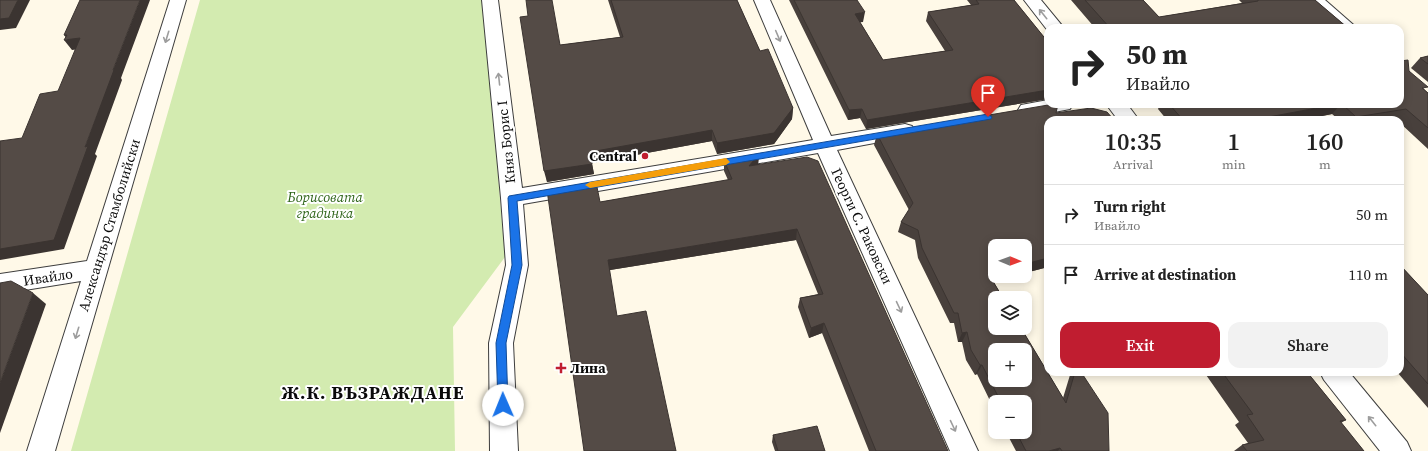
<!DOCTYPE html>
<meta charset="utf-8">
<style>
body{margin:0;font-family:"Source Serif 4",serif;background:#f2f2f2;color:#222;height:100vh;display:flex;flex-direction:column;font-size:15px;white-space:nowrap}
*{box-sizing:border-box;margin:0}
p{font-size:13px;color:#767676}
.icon{flex:none;width:22px;height:22px;fill:none;stroke:currentColor;stroke-width:2;stroke-linecap:round;stroke-linejoin:round}
.map{position:relative;flex:1;overflow:hidden}
.details{position:absolute;left:1044px;top:116px;width:360px;height:260px;display:flex;flex-direction:column;background:#fff;border-radius:12px;box-shadow:0 2px 10px #0003}
.details>*{flex:none}
.guide{position:absolute;left:1044px;top:24px;width:360px;height:84px;border-radius:12px;box-shadow:0 2px 10px #0003;background:#fff;color:#222;overflow:hidden}
.needle{width:26px;rotate:91deg}
.fabs{position:absolute;left:988px;top:239px;display:grid;gap:8px}
.fabs a{display:grid;place-items:center;width:44px;height:44px;border-radius:8px;background:#fff;box-shadow:0 2px 10px #0003;font-size:20px}
.pin{position:absolute;display:grid;place-items:center;width:34px;height:34px;color:#fff;margin:-41px -17px;border-radius:50% 50% 50% 0;rotate:-45deg;box-shadow:0 0 4px #0007}
.pin .icon{rotate:45deg}
.me{position:absolute;width:44px;margin:-22px;rotate:359deg;stroke-linejoin:round;filter:drop-shadow(0 0 3px #0008)}
.turn{display:flex;align-items:center;gap:14px;height:84px;padding:0 16px;font-size:18px}
.turn .icon{width:52px;height:52px;stroke-width:2.5}
.turn b{display:block;font-size:28px;line-height:34px}
.eta{display:flex;justify-content:space-evenly;align-items:center;height:68px;text-align:center}
.eta b{font-size:24px;font-weight:600;line-height:28px}
.cta{display:flex;gap:8px;margin-top:auto;padding:8px 16px}
.cta a{flex:1;height:46px;border-radius:12px;background:#c01d30;color:#fff;font-size:16px;font-weight:600;line-height:46px;text-align:center}
.cta a+a{background:#f2f2f2;color:#222}
ul{padding:0;list-style:none}
li{display:flex;align-items:center;gap:12px;height:60px;padding:0 16px;border-top:1px solid #e0e0e0}
li div{flex:1}
li b{display:block;font-size:15px}
li em{font-style:normal}
.map>svg:first-child{display:block}
</style>
<div class="map">
<svg width="1428" height="451" viewBox="0 0 1428 451">
<rect width="100%" height="100%" fill="#fff9e8"/>
<!-- green -->
<path fill="#d3ebb0" d="M200 0H483L505 257 453 327 455 451H71Z"/>
<g fill="none" stroke-linecap="round" stroke-linejoin="round">
<!-- street casing -->
<g stroke="#3d3d3d" stroke-width="2">
<g id="street">
<path d="M170 0H186L55 451H27L81 281 0 294V274L87 261Z"/>
<path d="M482 0H498L522 188 813 140 754 0H770L831 136 905 124 912 126 915 131 912 136 837 150 978 451H950L818 153 523 204 528 265 513 343 518 451H490L489 343 506 265 501 198Z"/>
<path d="M1024 0H1041L1064 28H1048V31Z"/>
<path d="M1307 0H1325L1357 28H1337Z"/>
<path d="M1048 100V104H1073L1070 109 1028 117 1021 115 1018 110 1021 105Z"/>
<path d="M1106 104H1127L1139 120H1118Z"/>
<path d="M1320 372H1349L1407 442 1411 451H1380L1324 380Z"/>
</g>
</g>
<!-- street -->
<use href="#street" fill="#fff" fill-rule="evenodd"/>
</g>
<!-- wall -->
<g fill="#48403c">
<path d="M608 0H737L760 51 793 108 792 119 774 144 717 154 712 141 674 148 592 163 594 174 547 182 528 16 560 45 620 37Z"/>
<path d="M789 0H857L863 22H860L883 60 945 51 926 21 928 12 971 5 967 0H1014L1048 42V99L866 129 860 118 848 120Z"/>
<path d="M1071 0H1143L1159 17 1242 3 1239 0H1315L1348 28H1095Z"/>
<path d="M1428 56V82L1411 68 1420 58Z"/>
<path d="M1409 71 1425 90 1428 93V149L1400 123V120H1339L1332 114 1302 120H1167L1158 109 1160 104H1400Z"/>
<path d="M1048 120V267L1025 273V246L995 276H1012L993 281 1063 398 1070 375 1073 372H1081L1109 451H1016L1006 432H1025V402H995V411L977 374 975 375 966 360 962 342H958L954 323H950L918 258 915 240 898 232 901 222 909 210 874 145 877 134Z"/>
<path d="M759 154 758 165 948 451H869L822 333 809 338 798 307 800 298 818 294 796 240 610 270 584 451 600 202 728 180 724 171V160Z"/>
<path d="M1400 265 1428 295V408L1397 372H1400Z"/>
<path d="M1204 372H1307L1346 420 1341 423 1364 451H1234L1242 445 1248 443 1235 425 1239 422Z"/>
<path d="M773 435 825 451H775L772 442Z"/>
</g>
<!-- shaded-wall -->
<g fill="#3b3431">
<path d="M18 0H30L16 28 0 30V19Z"/>
<path d="M140 0H150L121 78 122 80 95 154 97 156 64 249 0 260V249L85 147 113 70Z"/>
<path d="M865 12 863 22 853 23 855 14Z"/>
<path d="M64 35H67L80 38 88 48 72 50 64 40H68Z"/>
<path d="M1048 90V99L866 129 867 120Z"/>
<path d="M1338 104H1341L1332 114 1302 120H1257L1258 119Z"/>
<path d="M793 108 792 119 774 144 717 154V143Z"/>
<path d="M862 109 860 118 848 120 849 110Z"/>
<path d="M712 130V141L674 148 592 163 590 152 674 137Z"/>
<path d="M759 154 758 165 749 166Z"/>
<path d="M592 164 594 174 547 182 544 171Z"/>
<path d="M797 229 796 240 610 270 608 260Z"/>
<path d="M1048 258V267L1025 273V264Z"/>
<path d="M995 271V276H1012L983 283 988 273Z"/>
<path d="M33 293 46 304 0 433V383Z"/>
<path d="M824 323 822 333 809 338 811 328Z"/>
<path d="M967 332 962 342H958L962 333Z"/>
<path d="M980 365H982L977 374 975 375Z"/>
<path d="M1060 448 1058 451H1049Z"/>
</g>
<!-- building -->
<g fill="#544b46" stroke="#3b3431" fill-rule="evenodd">
<path d="M0 0H18L9 18 0 19Z"/>
<path d="M80 0H140L113 70H114L85 147 88 146 54 240 0 249V141L22 138 40 94 58 91 80 38 64 40 67 35H64Z"/>
<path d="M526 0H552L560 45 623 37 611 0H737L760 51 768 49 793 108 774 133 717 143 712 130 674 137 590 152 592 164 544 171 520 17 528 16Z"/>
<path d="M794 0H857L865 12 855 14 883 60 953 50 928 12 979 4 976 0H1014L1048 42V90L867 120 862 109 849 110Z"/>
<path d="M1085 0H1143L1159 17 1258 1V0H1315L1348 28H1110Z"/>
<path d="M1428 56V64L1420 58Z"/>
<path d="M1408 60 1409 71 1428 87 1422 88 1428 93V128L1406 109 1356 117 1342 104H1400V61Z"/>
<path d="M1054 104H1058L1056 113 1091 108 1107 112 1114 120H1048V258L1025 264V246H995V271L988 273 1003 298H995V328H1021L1066 403 1075 372H1081L1108 413 1109 451H1062L1060 448 1049 451H1026L1016 432H1025V402H1001L982 365H980L971 350 967 332 962 333 958 313H954L922 248 918 230 901 222 913 203 877 134ZM995 350H1025V380H995Z"/>
<path d="M1169 104H1338L1258 119V120H1183Z"/>
<path d="M759 154 749 166 807 157 818 161 948 451H876L824 323 811 328 800 298 823 294 797 229 608 260 617 316 646 311 676 451H584L547 190 596 182 600 202 732 179 724 160Z"/>
<path d="M1400 265 1428 295V384L1400 352Z"/>
<path d="M11 281 33 293 0 383V283Z"/>
<path d="M1222 372H1307L1346 420 1340 421 1364 451H1247L1242 445 1264 440 1247 415 1253 414Z"/>
<path d="M817 426 825 451H778L773 435Z"/>
</g>
<!-- one-way arrows -->
<defs><path id="oneway-shaft" d="M-6 0H5M1.5-3L5.5 0L1.5 3" fill="none" stroke-width="1.6" stroke-linecap="round" stroke-linejoin="round"/></defs>
<g stroke="#9d9d9d">
<use href="#oneway-shaft" transform="translate(1043 14) rotate(-129)"/>
<use href="#oneway-shaft" transform="translate(778 36) rotate(67)"/>
<use href="#oneway-shaft" transform="translate(167 37) rotate(107)"/>
<use href="#oneway-shaft" transform="translate(499 79) rotate(-96)"/>
<use href="#oneway-shaft" transform="translate(899 307) rotate(65)"/>
<use href="#oneway-shaft" transform="translate(77 333) rotate(107)"/>
<use href="#oneway-shaft" transform="translate(1372 421) rotate(-129)"/>
<use href="#oneway-shaft" transform="translate(953 426) rotate(65)"/>
</g>
<!-- route -->
<path fill="#1a73e8" stroke="#114b97" d="M988 114 992 117 991 119 517 201 522 265 506 343 508 405 507 408 503 410 499 408 498 405 496 343 512 265 508 198 509 196Z"/>
<!-- slow -->
<path fill="#f59e0b" d="M726 158 730 162 726 165 590 188 585 185 590 182Z"/>
<!-- markers -->
<g fill="#c01d30" stroke="#fff" stroke-width="1.5">
<circle cx="645" cy="156" r="4"/>
<path d="M559 362h4v4h4v4h-4v4h-4v-4h-4v-4h4z"/>
</g>
<g text-anchor="middle" dominant-baseline="central" stroke-width="4" stroke-linejoin="round" paint-order="stroke">
<!-- street labels -->
<g font-size="14" fill="#0a0a0a" stroke="#fff">
<text transform="translate(506 142) rotate(-96)">Княз Борис I</text>
<text transform="translate(109 225) rotate(-73)">Александър Стамболийски</text>
<text transform="translate(862 226) rotate(65)">Георги С. Раковски</text>
<text transform="translate(48 277) rotate(-9)">Ивайло</text>
</g>
<!-- poi labels -->
<g font-size="14" font-weight="bold" fill="#0a0a0a" stroke="#fff" text-anchor="end">
<text x="637" y="156">Central</text>
<text x="570" y="368" text-anchor="start">Лина</text>
</g>
<!-- park labels -->
<g font-size="14" font-style="italic" fill="#2e6419" stroke="#fff">
<text x="325" y="197">Борисовата<tspan x="325" dy="16">градинка</tspan></text>
</g>
<!-- district labels -->
<g font-size="18" font-weight="bold" letter-spacing="1" fill="#0a0a0a" stroke="#fff">
<text x="373" y="392">Ж.К. ВЪЗРАЖДАНЕ</text>
</g>
</g>
</svg>
<div class="fabs">
<a><svg class="needle" viewBox="-14 -14 28 28"><path d="M0-13l5 13h-10z" fill="#e53935"/><path d="M0 13l5-13h-10z" fill="#767676"/></svg></a>
<a><svg class="icon" aria-label="layers" viewBox="0 0 24 24"><path d="M12 4l9 5-9 5-9-5zM3 14l9 5 9-5"/></svg></a>
<a>+</a>
<a>−</a>
</div>
<div class="pin" style="left:988px;top:117px;background:#d93025"><svg class="icon" aria-label="arrive" viewBox="0 0 24 24"><path d="M6 21V4h12l-3 4 3 4H6"/></svg></div>
<svg class="me" style="left:503px;top:405px" viewBox="-20 -20 40 40"><circle r="19" fill="#fff"/><path d="M0-13L10 11 0 6-10 11z" fill="#1a73e8"/></svg>
<div class="guide">
<div class="turn"><svg class="icon" aria-label="right" viewBox="0 0 24 24"><path d="M7 20v-9h11M14 6l5 5-5 5"/></svg><div><b>50 m</b>Ивайло</div></div>
</div>
<section class="details">
<div class="eta">
<div><b>10:35</b><p>Arrival</p></div>
<div><b>1</b><p>min</p></div>
<div><b>160</b><p>m</p></div>
</div>
<ul>
<li><svg class="icon" aria-label="right" viewBox="0 0 24 24"><path d="M7 20v-9h11M14 6l5 5-5 5"/></svg><div><b>Turn right</b><p>Ивайло</p></div><em>50 m</em></li>
<li><svg class="icon" aria-label="arrive" viewBox="0 0 24 24"><path d="M6 21V4h12l-3 4 3 4H6"/></svg><div><b>Arrive at destination</b></div><em>110 m</em></li>
</ul>
<div class="cta"><a>Exit</a><a>Share</a></div>
</section>
</div>
